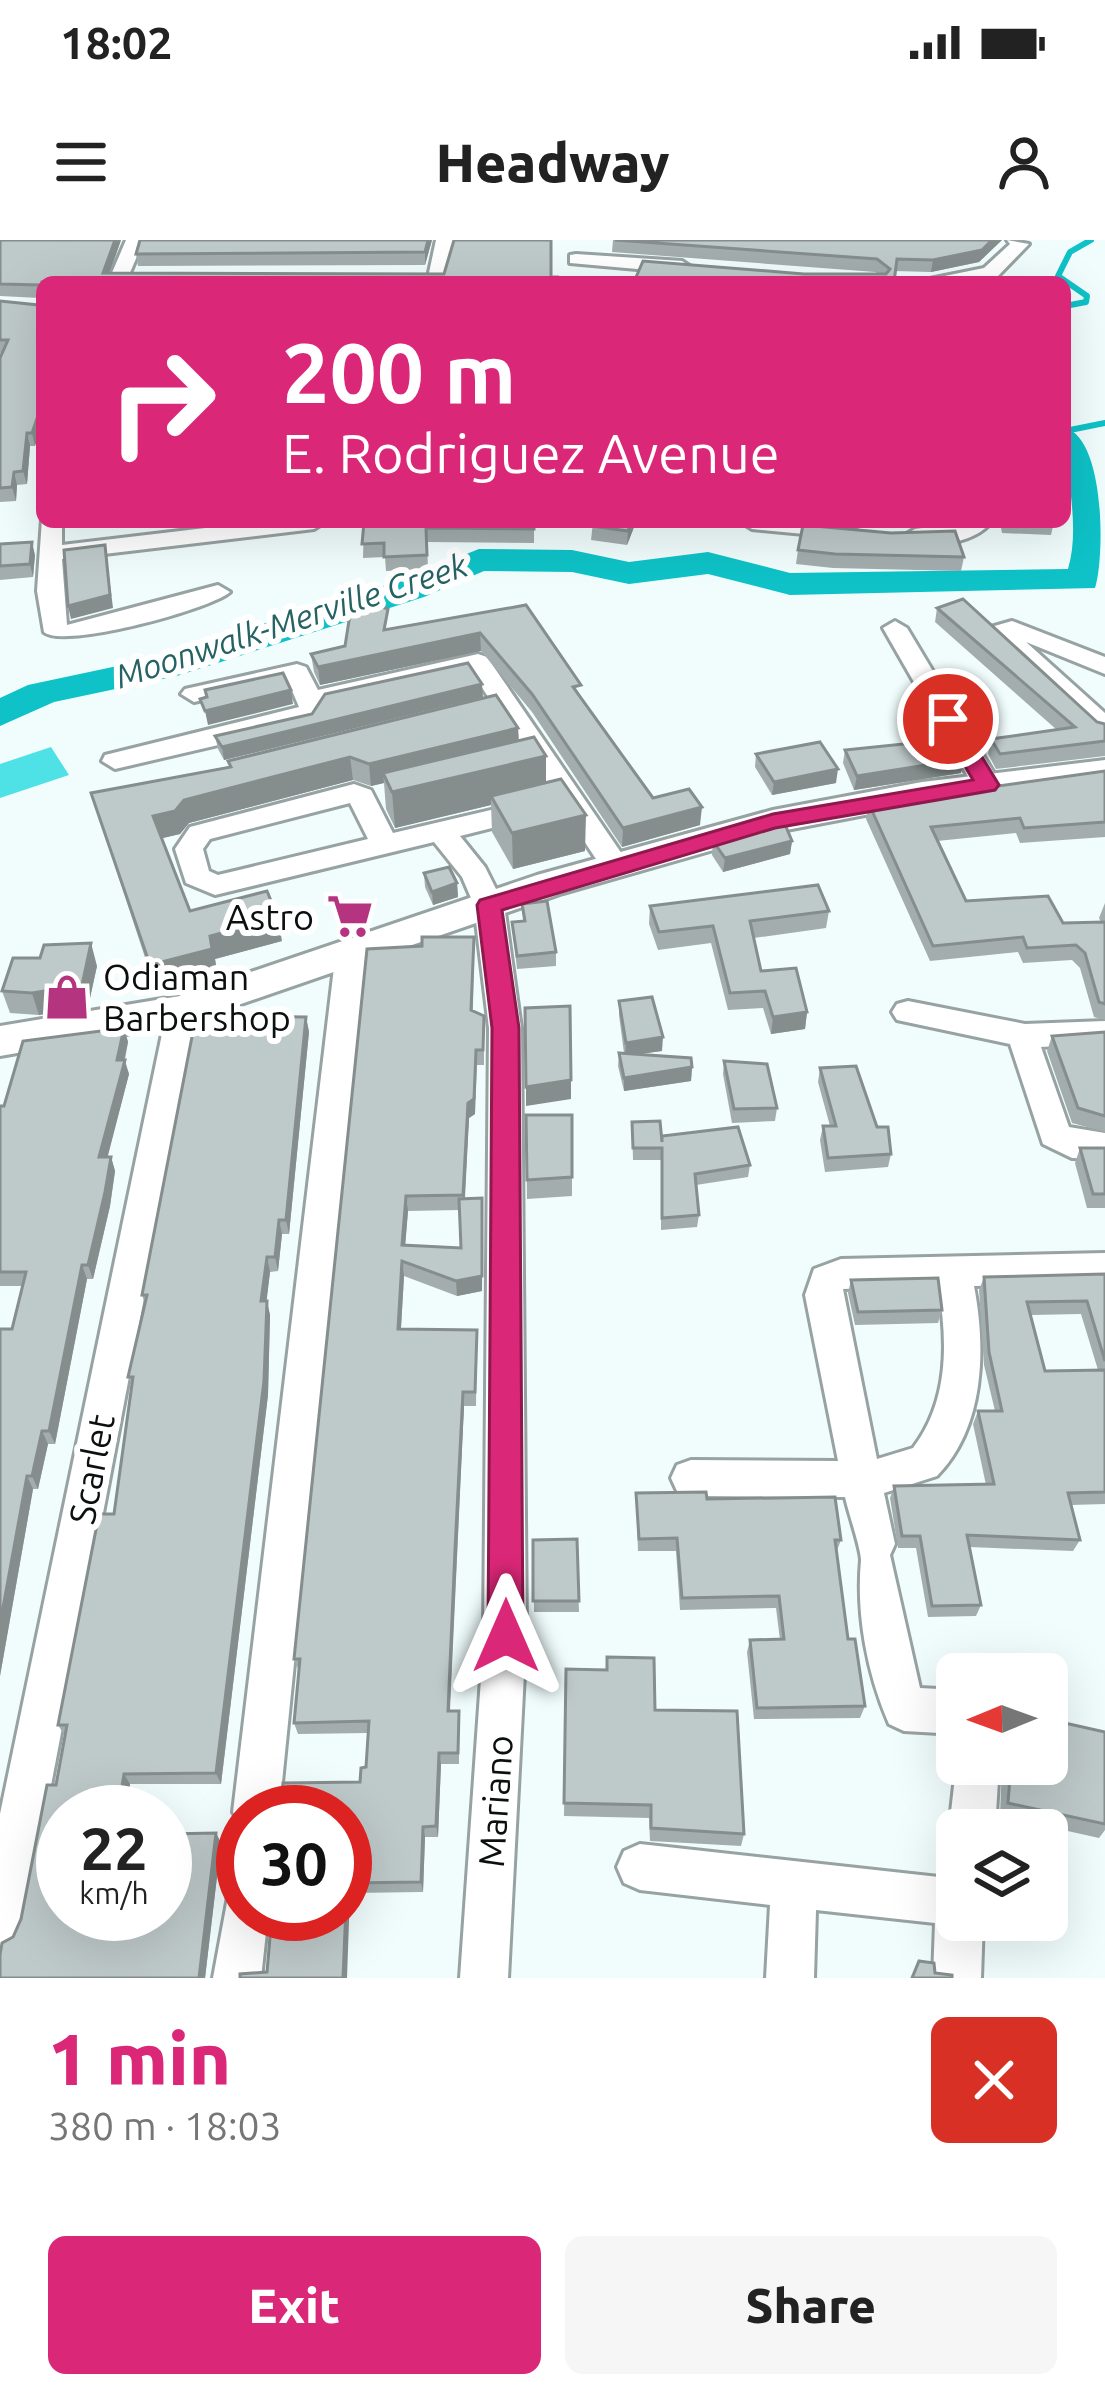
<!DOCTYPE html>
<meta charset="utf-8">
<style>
body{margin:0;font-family:Ubuntu,sans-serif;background:#f6f6f6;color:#222;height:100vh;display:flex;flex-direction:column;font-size:45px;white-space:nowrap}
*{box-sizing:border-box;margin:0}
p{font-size:39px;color:#767676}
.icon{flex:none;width:66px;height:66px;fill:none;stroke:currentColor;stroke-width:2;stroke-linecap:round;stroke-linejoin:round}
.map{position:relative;height:1738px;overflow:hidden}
.sheet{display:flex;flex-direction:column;background:#fff;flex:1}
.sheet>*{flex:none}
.hud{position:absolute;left:36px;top:36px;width:1035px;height:252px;border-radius:18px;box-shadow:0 12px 48px #0002;background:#db2777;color:#fff;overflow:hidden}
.needle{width:78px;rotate:269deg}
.tools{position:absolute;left:936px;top:1413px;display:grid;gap:24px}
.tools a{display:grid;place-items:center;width:132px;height:132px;border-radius:18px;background:#fff;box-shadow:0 12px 48px #0002;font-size:60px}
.speed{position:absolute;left:36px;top:1545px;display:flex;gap:24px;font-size:60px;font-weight:700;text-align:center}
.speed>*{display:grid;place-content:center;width:156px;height:156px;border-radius:50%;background:#fff;box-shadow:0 12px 48px #0002;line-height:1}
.speed small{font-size:30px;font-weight:400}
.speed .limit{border:18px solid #d22;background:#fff;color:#111}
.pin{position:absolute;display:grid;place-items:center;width:102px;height:102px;color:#fff;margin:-51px;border:6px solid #fff;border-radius:50%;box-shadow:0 3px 12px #0007}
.me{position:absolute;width:132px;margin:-66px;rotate:0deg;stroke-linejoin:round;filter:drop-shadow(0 0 9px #0008)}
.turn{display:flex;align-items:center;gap:42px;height:252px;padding:0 48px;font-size:54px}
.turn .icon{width:156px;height:156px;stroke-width:2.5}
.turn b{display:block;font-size:84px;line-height:102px}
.round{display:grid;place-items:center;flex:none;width:126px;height:126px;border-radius:18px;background:#f6f6f6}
.headline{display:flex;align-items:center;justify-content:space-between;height:204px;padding:0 48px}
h1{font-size:72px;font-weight:800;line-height:90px;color:#db2777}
.action{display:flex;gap:24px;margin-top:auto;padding:24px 48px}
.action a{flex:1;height:138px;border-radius:18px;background:#db2777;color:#fff;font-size:48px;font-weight:800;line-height:138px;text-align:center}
.action a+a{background:#f6f6f6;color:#222}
.status{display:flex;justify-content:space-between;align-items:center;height:84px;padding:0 60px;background:#fff;direction:ltr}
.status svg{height:33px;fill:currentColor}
header{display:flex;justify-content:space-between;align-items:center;height:156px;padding:0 48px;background:#fff;font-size:54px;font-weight:800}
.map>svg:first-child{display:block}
</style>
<div class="status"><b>18:02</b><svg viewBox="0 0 49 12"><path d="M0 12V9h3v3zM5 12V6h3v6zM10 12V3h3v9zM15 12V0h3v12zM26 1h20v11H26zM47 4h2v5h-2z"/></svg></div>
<header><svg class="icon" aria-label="menu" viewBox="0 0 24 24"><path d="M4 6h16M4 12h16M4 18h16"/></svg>Headway<svg class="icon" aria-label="person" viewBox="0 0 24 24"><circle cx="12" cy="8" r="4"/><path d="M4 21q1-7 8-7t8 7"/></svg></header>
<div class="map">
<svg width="1105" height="1738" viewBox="0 0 1105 1738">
<rect width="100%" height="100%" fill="#f1fdfd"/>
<!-- green -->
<path fill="#4ee1e6" d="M51 507 69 535 0 558V524Z"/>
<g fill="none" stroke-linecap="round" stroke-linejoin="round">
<!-- stream -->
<g stroke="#0ec2c7" stroke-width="6">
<path d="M1065 66 1086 62 1087 56 1058 36 1070 12 1091 0"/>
<path d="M1065 191 1105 183"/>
</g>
<!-- river -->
<path fill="#0ec2c7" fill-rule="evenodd" d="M1065 188C1105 198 1105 317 1095 348L790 355 708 334 629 344 572 332 484 331 424 357 177 436 54 462 0 486V458L28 445 155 418 398 341 479 309 572 310 629 322 708 312 790 333 1068 329C1081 285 1065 234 1065 188Z"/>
<!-- minor casing -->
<g stroke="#97a2a2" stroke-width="6">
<g id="minor">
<path d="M126 0H144L126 42H108Z"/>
<path d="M436 0H454L445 42H427Z"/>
<path d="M1007 0 1029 4 997 37 915 42 984 28 1010 4Z"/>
<path d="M576 14 682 21 691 27 682 33 570 23V15Z"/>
<path d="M42 279 62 282V305L256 282H325L314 289 62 319 67 385 218 345 230 352C209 370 63 409 44 392L37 351Z"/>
<path d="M741 282H824L857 291 846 298 752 289Z"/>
<path d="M968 282H991C976 303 925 312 903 296L915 289Z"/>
<path d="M895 381 907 388 1001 545 997 551H977L973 545 883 388Z"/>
<path d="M1012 381 1105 417V434L1026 402 1105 473V495L1096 493 984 389Z"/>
<path d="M478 414 487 417 624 617 628 624 624 631H604L471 431 324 464 322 474 304 485 115 529 102 521 105 515 299 467 288 441 194 462 181 454 185 449 297 424 306 427 318 450Z"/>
<path d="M354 544 371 550 393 593 534 560 548 569 544 575 460 596 485 627 504 665 521 788 526 1396 508 1738H460L484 1396 489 788 474 665 462 637 434 602 215 655 186 643 175 609 190 587ZM350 563 368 599 218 635 209 631 203 609 210 599Z"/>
<path d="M351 701 366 711 279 1572H243V1589L233 1572 336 711Z"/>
<path d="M183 759 199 770 24 1687 17 1704 0 1711V1574L167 770Z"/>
<path d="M908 761 1025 784 1105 781V803L1041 807 1069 887 1105 893V919L1072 918 1043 904 1010 804 897 780 892 772 897 764Z"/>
<path d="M1105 1013V1043L974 1046C986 1108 985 1187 937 1236L884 1253 895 1304 890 1315 920 1448 957 1450V1494L904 1491 889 1484C867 1433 856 1374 861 1320 861 1309 848 1271 845 1257L691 1256 677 1251 671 1238 677 1225 691 1220 838 1221 805 1055 814 1029 841 1019ZM938 1046C948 1101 949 1161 913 1208L877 1219 843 1049Z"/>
<path d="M957 1519V1524H999L995 1590H957V1607L949 1590Z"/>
<path d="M640 1604 957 1639V1680H983L981 1738H933L935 1683 816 1670 814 1738H766L770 1665 640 1650 624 1643 617 1627 624 1611Z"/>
<path d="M243 1651V1674H268L261 1738H213L228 1657Z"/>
</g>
</g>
<!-- major casing -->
<g stroke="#97a2a2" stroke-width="6">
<path id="major" d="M1105 520V542L922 564 776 592 563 653 183 784 0 816V786L180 756 537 635 773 570 922 542Z"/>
</g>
<!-- minor -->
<use href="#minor" fill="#fff" fill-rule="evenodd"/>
<!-- major -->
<use href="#major" fill="#fff" fill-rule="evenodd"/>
</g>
<!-- wall -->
<g fill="#a3adad" fill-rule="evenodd">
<path d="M0 0H121L110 33 551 37H557V42H42L35 206H30L27 244 17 245 16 261 0 262V118L2 113H0V61L39 65 40 58 0 56Z"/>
<path d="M432 0 425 25 138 26 136 14Z"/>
<path d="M613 0H1002L979 22 931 32 895 31 894 42 804 34H879L875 32 612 12Z"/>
<path d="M364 282H534V303L427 302 428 329 386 331 385 317 363 318Z"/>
<path d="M593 282H636L627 305 591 300Z"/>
<path d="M1000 282H1054L1051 295 1002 293Z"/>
<path d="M0 304 35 315 33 337 0 340Z"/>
<path d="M798 310 964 317 961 331 833 328 796 324Z"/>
<path d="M526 365 581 457 653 558 700 585 622 607 532 472 481 411 320 445 314 432 311 414 345 406 389 389Z"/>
<path d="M937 368 1097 482 1105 484V516L996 529 988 514 991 499 1057 490 935 382Z"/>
<path d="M483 457 224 520 218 509 215 496Z"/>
<path d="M518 488 519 501 546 516V543L585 611 513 629 492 592 491 565 395 588 386 569 384 543 371 546 353 540 189 583 180 594 162 598 190 671 282 701 215 719 217 732 155 748 91 553 230 527 228 521Z"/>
<path d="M845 510 961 533 854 550 843 523Z"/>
<path d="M756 514 836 543 772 555 755 527Z"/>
<path d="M1105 531V597L1020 603 1016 593 937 601 966 661 1063 683 1101 682 1099 678 1105 663V780L1094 777 1080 728 1072 720 1023 723 1018 712 930 721 866 579 869 564Z"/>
<path d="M713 601H792L790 614 723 632 712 615Z"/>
<path d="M424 633 457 643 458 657 433 665 425 647Z"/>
<path d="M522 664 556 712V726L517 729 512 682 523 681Z"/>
<path d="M650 666 829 671 826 688 754 698 761 731 807 772 805 789 771 794 763 768 728 770 711 703 658 710 649 684Z"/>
<path d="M474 697 473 770 484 776V825H477L475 874 469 878 465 959 483 973 482 1051 457 1056 404 1036 401 1089 477 1090 476 1166H464L450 1471H459V1524H441L438 1597H425L423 1652 350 1653 267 1732 366 1527 368 1493 298 1494 294 1483 299 1431 294 1419 422 706ZM460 970 461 1008 405 1005 408 971Z"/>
<path d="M97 726 88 767 39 775 10 773 2 751Z"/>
<path d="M619 761 662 811 639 814 692 827 691 841 624 851 618 826 619 813H624L619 775Z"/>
<path d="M306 777 309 792 289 994H282L278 1031 270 1032 266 1061 270 1075 268 1155 221 1544H130L126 1572H63V1674L216 1593 221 1603 205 1738H0L21 1679 56 1545 65 1496 58 1485 114 1274 132 1146 128 1137 145 1064 142 1055Z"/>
<path d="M124 788 128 802 125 820 129 834 107 917H111L115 931 110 966 93 1039H87L55 1204H48L38 1249H33L0 1436 22 1046H0V866H4Z"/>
<path d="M1105 792V892L1072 883 1047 811 1052 796Z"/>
<path d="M724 821 777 868 775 881 732 883 723 834Z"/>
<path d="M820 828 877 887 891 914 888 927 825 932 820 900 823 886H830L818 842Z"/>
<path d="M526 875H572V956L527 959Z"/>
<path d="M632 882 662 902 750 925 748 937 696 945 699 975 697 987 661 990V920H633Z"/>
<path d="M1080 908H1105V968H1087L1075 923Z"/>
<path d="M1105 1034V1264L1071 1265 1080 1300 1073 1311 969 1307 981 1365 976 1376 928 1377 916 1308H898L890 1258 894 1246 986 1245 973 1184 978 1171H995L984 1125 979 1050 984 1037ZM1081 1074 1098 1130 1045 1131 1031 1075Z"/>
<path d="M851 1040 942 1070 938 1083 855 1085 848 1053Z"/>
<path d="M636 1253 707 1259 841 1300 836 1313 848 1399 865 1466 860 1478 754 1479 747 1412 750 1400H780L776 1368 680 1370 676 1311H638Z"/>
<path d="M577 1299 579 1372H534L533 1300Z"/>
<path d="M566 1429 655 1470 744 1594 741 1606 650 1601 649 1578 564 1576Z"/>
<path d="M1105 1492V1590L1099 1598 1000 1576 1002 1524H1047Z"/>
</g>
<!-- shaded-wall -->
<g fill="#858d8d">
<path d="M115 0H121L106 42 103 33Z"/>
<path d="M428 0H432L425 25V12Z"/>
<path d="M992 0H1002L979 22 931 32 933 20Z"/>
<path d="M42 164V187L35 206 32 193Z"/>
<path d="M27 193 30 206 27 244 23 231Z"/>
<path d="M14 232 17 245 16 261 12 247Z"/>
<path d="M631 282H636L627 305 628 291Z"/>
<path d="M32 302 35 315 33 337 30 324Z"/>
<path d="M105 305 113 368 71 379 68 366Z"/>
<path d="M480 393 481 411 320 445 318 427Z"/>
<path d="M482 444 483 457 224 520 222 507Z"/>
<path d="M291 450 293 464 208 485 205 471Z"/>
<path d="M518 488 519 511 383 533 384 543 371 546 369 524Z"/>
<path d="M546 516V552L491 556V565L395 588 392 552Z"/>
<path d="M350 517 353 540 189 583 180 594 159 599 153 576 184 560Z"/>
<path d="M964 519 961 533 854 550 857 536Z"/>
<path d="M838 529 836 543 772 555 774 542Z"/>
<path d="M702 567 700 585 622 607 623 588Z"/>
<path d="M586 575 585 611 513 629 512 593Z"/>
<path d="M792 601 790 614 723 632 725 618Z"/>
<path d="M457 643 458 657 433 665 432 652Z"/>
<path d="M278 678 282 701 215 719 217 732 155 748 150 725 210 696Z"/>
<path d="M91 703 97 726 88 767 39 775 32 753Z"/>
<path d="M807 772 805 789 771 794 773 777Z"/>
<path d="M306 777 309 792 289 994 286 980Z"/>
<path d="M124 788 128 802 124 820 129 834 104 931 99 917Z"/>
<path d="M663 797 662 811 625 816 626 803Z"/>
<path d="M476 810 475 874 469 878 464 970 463 955 468 863Z"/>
<path d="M692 827 691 841 624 851V838Z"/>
<path d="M571 840V859L526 866V847Z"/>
<path d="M111 917 115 931 110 966 93 1039 88 1025Z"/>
<path d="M406 956 408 971 404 1020 402 1005Z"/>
<path d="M482 958V1051L457 1056 456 1041Z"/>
<path d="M279 980 282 994 278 1031 275 1017Z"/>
<path d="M267 1017 270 1032 265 1075 261 1061Z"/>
<path d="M402 1021 404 1036 400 1103 398 1089Z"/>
<path d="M82 1025 87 1039 55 1204 49 1191Z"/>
<path d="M267 1061 270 1075 268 1155 221 1544 216 1533Z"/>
<path d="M463 1152 464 1166 449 1483 448 1471Z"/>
<path d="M42 1191 48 1204 38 1249 32 1236Z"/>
<path d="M27 1236 33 1249 0 1436V1384Z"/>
<path d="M439 1513 441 1524 438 1597 436 1586Z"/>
<path d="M124 1534 130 1544 126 1572H118Z"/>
<path d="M423 1587 425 1597 423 1652 421 1642Z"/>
<path d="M216 1593 221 1603 205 1738H199Z"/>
<path d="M347 1643 350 1653 347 1738H343Z"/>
</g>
<!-- building -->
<g fill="#bec9c9" stroke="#858d8d" stroke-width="3">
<path d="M0 0H115L103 33 444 34 454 0H551V37H557L555 42H42V45L0 44Z"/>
<path d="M140 0H428L425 12 136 14Z"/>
<path d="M615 0H992L982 10 933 20 897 19 894 42H634L643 21 804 34H886L890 29 877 19Z"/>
<path d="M42 47V164L32 193H27L23 231 14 232 12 247 0 248V118L8 100H0V61L39 65Z"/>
<path d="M364 282H534V289L426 288 427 315 384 317V303L362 304Z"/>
<path d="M593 282H631L628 291 592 286Z"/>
<path d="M803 285 891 293 955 291 964 317 835 314 798 310Z"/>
<path d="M32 302 30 324 0 326V304Z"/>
<path d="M105 305 110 355 68 366 64 310Z"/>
<path d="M963 359 1097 482 1105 484V501L1000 514 991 499 1075 487 937 368Z"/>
<path d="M371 363 388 369 384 390 526 365 581 445 573 447 653 558 689 549 702 567 623 588 532 454 480 393 318 427 311 414 345 406 351 368Z"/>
<path d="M468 423 482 444 222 507 215 496 312 474 325 454Z"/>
<path d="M283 433 291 450 205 471 200 459 207 457 205 450Z"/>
<path d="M496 455 518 488 369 524 350 517 184 560 175 571 153 576 190 671 267 651 278 678 210 696 212 709 150 725 91 553 231 527 228 521Z"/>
<path d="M534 497 546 516 392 552 383 533Z"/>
<path d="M942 500 945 505 955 504 964 519 857 536 845 510Z"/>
<path d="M820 502 838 529 774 542 756 514Z"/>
<path d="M1105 531V582L1024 588 1020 578 931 587 966 661 1048 656 1063 683 1105 682V764L1099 762 1085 713 1076 705 1027 708 1023 697 933 706 869 564Z"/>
<path d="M561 539 586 575 512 593 491 556Z"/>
<path d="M784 582 792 601 725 618 713 601Z"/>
<path d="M449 627 457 643 432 652 424 633Z"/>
<path d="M818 645 829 671 750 681 761 731 796 728 807 772 773 777 765 751 730 753 713 686 659 692 650 666Z"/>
<path d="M547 661 556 712 517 716 512 682 525 681 522 664Z"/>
<path d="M422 697H474L471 770 484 776 483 810H476L474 859 468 863 463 955 406 956 402 1005 461 1008 459 959 482 958V1036L456 1041 402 1021 398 1089 477 1090 475 1152H463L455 1310 448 1471H459L458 1513H439L436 1586 423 1587 421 1642 347 1643 343 1738H240V1734L267 1732 272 1674H345V1572H281L283 1543 360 1542 361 1528 366 1527 369 1481 294 1483 300 1419H294L367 709 422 706Z"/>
<path d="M91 703 82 745 32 753 2 751 13 718H40L44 705Z"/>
<path d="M652 757 663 797 626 803 619 761Z"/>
<path d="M570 766 571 840 526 847 525 768Z"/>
<path d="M196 776 306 777 286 980H279L275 1017H267L261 1061H267L264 1141 216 1533 124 1534 118 1572H63V1674H165V1594L216 1593 199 1738H0V1715L2 1703 13 1697 21 1679 47 1545H56L67 1485H58L99 1274H114L133 1137H128L147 1055H142Z"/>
<path d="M124 788 117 820H125L99 917H111L105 952 88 1025H82L49 1191H42L32 1236H27L0 1384V1089H12L26 1032H0V866H4L23 801Z"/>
<path d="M1105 792V876L1078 868 1052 796Z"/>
<path d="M619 813 691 818 692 827 624 838Z"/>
<path d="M724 821 767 824 777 868 734 869Z"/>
<path d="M856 826 877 887H888L891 914 828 918 823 886H836L820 828Z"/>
<path d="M526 875H572V937L527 940Z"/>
<path d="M660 881 662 902V896L738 887 750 925 695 934 699 975 662 978V908H633L632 882Z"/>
<path d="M1080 908H1105V954H1093Z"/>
<path d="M1105 1034V1121L1087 1061 1027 1062 1045 1131 1105 1130V1252L1068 1253 1080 1300 967 1295 981 1365 932 1366 920 1296H902L894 1246 994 1244 978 1171H1002L989 1112 984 1037Z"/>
<path d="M938 1038 942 1070 858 1072 851 1040Z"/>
<path d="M706 1252 707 1259 835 1257 841 1300H835L848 1399H855L865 1466 757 1468 750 1400 784 1399 779 1356 682 1358 677 1298 639 1299 636 1253Z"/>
<path d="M577 1299 579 1361H533V1300Z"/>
<path d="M607 1417 654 1418 655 1470 737 1471 744 1594 651 1588V1565L564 1563 566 1429 607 1430Z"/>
<path d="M1047 1479 1105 1492V1584L1008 1563 1011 1524H1047Z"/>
<path d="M919 1721 934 1723 935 1733 952 1735V1738H912Z"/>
</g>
<!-- route -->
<path fill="#db2777" stroke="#8e194d" stroke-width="3" d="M948 472 959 479 999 545 995 550 775 588 502 670 519 788 523 1396 518 1408 506 1413 493 1408 488 1396 492 788 477 665 480 660 773 574 973 540 937 479Z"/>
<!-- icons -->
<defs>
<g id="supermarket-bare" transform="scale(3.6)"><path d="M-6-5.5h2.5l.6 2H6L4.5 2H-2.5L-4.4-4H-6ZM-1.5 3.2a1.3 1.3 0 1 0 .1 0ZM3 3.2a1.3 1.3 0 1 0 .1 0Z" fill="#b43480" stroke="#fff" stroke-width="2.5" paint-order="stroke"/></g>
<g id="shop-bare" transform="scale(3.6)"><path d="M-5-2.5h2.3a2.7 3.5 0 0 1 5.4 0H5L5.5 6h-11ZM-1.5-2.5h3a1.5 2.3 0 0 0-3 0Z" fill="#b43480" stroke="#fff" stroke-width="2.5" paint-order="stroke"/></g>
</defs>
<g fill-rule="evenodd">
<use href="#supermarket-bare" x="350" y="676"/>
<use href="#shop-bare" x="67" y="757"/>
</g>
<g text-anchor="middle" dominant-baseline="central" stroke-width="12" stroke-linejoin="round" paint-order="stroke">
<!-- far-water labels -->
<g font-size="33" font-style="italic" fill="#256263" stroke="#fff">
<text transform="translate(291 380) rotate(-18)">Moonwalk-Merville Creek</text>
</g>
<!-- poi labels -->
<g font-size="36" fill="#0c0f0f" stroke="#fff" text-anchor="end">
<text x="314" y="676">Astro</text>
<text x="103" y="736" text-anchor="start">Odiaman<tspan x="103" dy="41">Barbershop</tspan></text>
</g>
<!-- street labels -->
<g font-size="36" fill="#0c0f0f" stroke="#fff">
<text transform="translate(91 1229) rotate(-79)">Scarlet</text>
<text transform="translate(495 1561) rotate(-86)">Mariano</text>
</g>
</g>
</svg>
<div class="tools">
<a><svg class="needle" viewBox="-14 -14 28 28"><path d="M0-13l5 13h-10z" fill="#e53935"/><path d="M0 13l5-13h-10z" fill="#767676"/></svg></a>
<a><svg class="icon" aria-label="layers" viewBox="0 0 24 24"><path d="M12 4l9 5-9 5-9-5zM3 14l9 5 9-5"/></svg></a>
</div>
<div class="speed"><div>22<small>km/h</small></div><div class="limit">30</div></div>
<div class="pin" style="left:948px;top:479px;background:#d93025"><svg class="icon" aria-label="arrive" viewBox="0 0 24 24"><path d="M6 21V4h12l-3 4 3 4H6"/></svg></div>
<svg class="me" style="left:506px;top:1396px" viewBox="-20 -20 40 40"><path d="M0-17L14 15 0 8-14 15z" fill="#db2777" stroke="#fff" stroke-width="4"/></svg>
<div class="hud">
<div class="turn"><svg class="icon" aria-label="right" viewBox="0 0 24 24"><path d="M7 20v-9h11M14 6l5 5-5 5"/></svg><div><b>200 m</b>E. Rodriguez Avenue</div></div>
</div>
</div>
<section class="sheet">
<div class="headline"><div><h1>1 min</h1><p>380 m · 18:03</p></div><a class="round" style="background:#d93025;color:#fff"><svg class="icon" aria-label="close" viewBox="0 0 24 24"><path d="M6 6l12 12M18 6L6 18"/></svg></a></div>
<div class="action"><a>Exit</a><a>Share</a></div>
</section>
